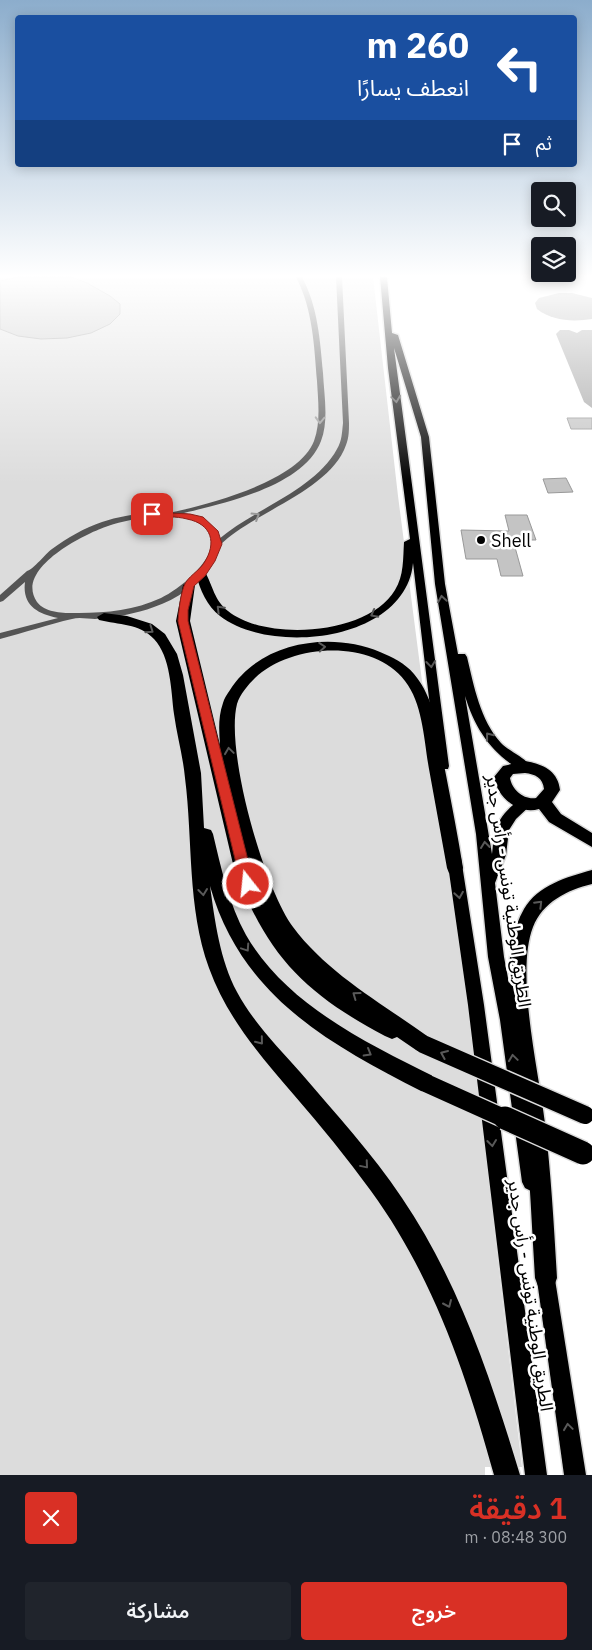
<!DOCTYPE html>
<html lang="ar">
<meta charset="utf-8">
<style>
body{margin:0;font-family:"IBM Plex Sans","Noto Sans Arabic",sans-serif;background:#20242c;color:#f1f3f6;direction:rtl;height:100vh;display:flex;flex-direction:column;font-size:19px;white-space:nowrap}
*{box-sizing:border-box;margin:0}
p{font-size:16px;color:#9ea1a6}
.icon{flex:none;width:28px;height:28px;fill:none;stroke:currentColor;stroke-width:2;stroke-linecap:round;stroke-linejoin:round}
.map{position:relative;height:1475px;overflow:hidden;direction:ltr}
.sheet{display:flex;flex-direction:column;background:#171b24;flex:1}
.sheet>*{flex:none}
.hud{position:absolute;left:15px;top:15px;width:562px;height:152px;border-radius:5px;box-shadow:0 2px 12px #0003;direction:rtl;background:#1a4fa0;color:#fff;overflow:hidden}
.controls{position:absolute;left:531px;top:182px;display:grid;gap:10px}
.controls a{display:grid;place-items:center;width:45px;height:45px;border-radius:5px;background:#171b24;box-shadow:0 2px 12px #0003;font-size:25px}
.pin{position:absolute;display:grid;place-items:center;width:42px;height:42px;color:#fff;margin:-21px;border-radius:10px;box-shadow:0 2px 8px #0006}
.me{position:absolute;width:55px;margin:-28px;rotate:344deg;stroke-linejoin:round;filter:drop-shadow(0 0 4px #0008)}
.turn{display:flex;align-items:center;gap:18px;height:105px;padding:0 25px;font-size:22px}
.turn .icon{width:65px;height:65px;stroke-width:2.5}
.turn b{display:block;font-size:35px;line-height:42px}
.then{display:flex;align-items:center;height:48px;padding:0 25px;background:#0003;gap:10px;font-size:19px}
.round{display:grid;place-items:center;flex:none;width:52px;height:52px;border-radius:5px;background:#20242c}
.summary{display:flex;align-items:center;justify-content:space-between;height:85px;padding:0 25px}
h1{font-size:30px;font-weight:600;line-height:38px;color:#d93025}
.cta{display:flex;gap:10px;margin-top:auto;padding:10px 25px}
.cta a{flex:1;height:58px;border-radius:5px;background:#d93025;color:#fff;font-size:20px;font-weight:600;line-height:58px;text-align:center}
.cta a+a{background:#20242c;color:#f1f3f6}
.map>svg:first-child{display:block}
</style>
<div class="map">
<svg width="592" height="1475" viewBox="0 0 592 1475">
<rect width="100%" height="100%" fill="#fff"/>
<!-- green -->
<path fill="#dcdcdc" d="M0 277H373L398 496 422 681 463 964 522 1467H485V1475H0Z"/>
<!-- water -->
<g fill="#a3a3a3">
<path d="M559 293H572L592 298V319C573 322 552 321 537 309L535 303 539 298Z"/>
<path d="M560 330H569L577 333 582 330H592V408L584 402 556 334Z"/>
</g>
<!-- building -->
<g fill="#c4c4c4" stroke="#999">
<path d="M18 277H71L87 283 110 296 120 304V314L110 324 91 333 67 338 41 339 18 336 0 329V281Z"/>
<path d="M567 418H592V429H571Z"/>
<path d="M566 478 573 492 548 493 543 479Z"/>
<path d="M505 515H527L536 540H513L523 576H501L497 559H466L461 530 509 531Z"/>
</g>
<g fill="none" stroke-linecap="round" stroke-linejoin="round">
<!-- primary casing -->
<g stroke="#dbdbdb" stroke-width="3">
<g id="primary">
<path d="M380 277H387L392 333 398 335 429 437 445 584 458 654H465L467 657C474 686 480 720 501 743 510 752 525 757 531 767L530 770H520C491 752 475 729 465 696L492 854C493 847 493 838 495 831 498 818 517 795 531 800L533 803 516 819 509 830 506 855 495 883 504 957 516 1020 540 1182 537 1188 531 1191 525 1188 522 1182 500 1020 488 957 476 834 435 584 421 437 394 348 449 766 448 769H438L437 766 413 563C406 641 272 656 220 616 207 606 200 590 196 574L201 571 205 572C213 586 214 600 228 611 266 642 369 635 395 590 404 576 403 558 404 542L410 539 388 368Z"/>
<path d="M454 853 459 854 461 858 484 1005 547 1475H525L468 1005 447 858 449 854Z"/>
<path d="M545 1264 552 1266 554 1273 586 1475H564L536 1273 538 1266Z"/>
</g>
</g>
<!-- highway casing -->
<g stroke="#dbdbdb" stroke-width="3">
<g id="highway">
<path d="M189 581 195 585 190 621 220 745C219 731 218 717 223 703 224 699 227 694 230 690 260 642 330 631 380 652 392 657 405 663 414 674 437 701 439 742 446 775 452 806 458 837 463 868L461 873 455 875 449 873 447 868C441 835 435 802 429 769 424 741 423 704 405 681 372 638 291 644 255 678 248 685 240 694 237 704 225 751 264 888 293 927 328 974 383 1004 430 1038L433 1044 430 1050 423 1053 416 1050 397 1037 392 1039 385 1036C302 992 265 953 233 864L176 621 183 585Z"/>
<path d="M104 613 127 616 152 624 165 634 177 654 183 675 201 773 204 828 211 830 213 834C221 868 229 904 246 935 286 1004 366 1043 435 1077L438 1084 435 1091 428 1093 421 1091C327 1043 241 995 210 886 215 922 220 960 237 992 253 1022 278 1047 300 1072 335 1113 372 1153 402 1198 459 1282 491 1379 520 1475H494C466 1374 433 1276 371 1191 347 1158 321 1126 294 1095 260 1055 227 1018 209 968 187 907 193 841 185 778 183 756 177 736 174 714 171 691 171 657 154 639 139 623 119 625 99 620L97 617Z"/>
<path d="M525 761C543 764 558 771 560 790L552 802 561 814 592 833V847L549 822 539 809C518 815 497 797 494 777L503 766ZM525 773C535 774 543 778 544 789L536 798C524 800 512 790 510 778L513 774Z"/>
<path d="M592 870V884C567 890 543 902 533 927 515 973 539 1072 545 1123 551 1174 554 1226 557 1278L554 1286 546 1289 538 1286 535 1278C532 1230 530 1182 526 1134 520 1071 492 963 524 909 538 885 567 877 592 870Z"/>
</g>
</g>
<!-- street -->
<path fill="#555" fill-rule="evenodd" d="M296 277H302C318 307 320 340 323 373 324 395 329 420 321 441 304 486 225 503 184 513 199 516 215 522 219 539 254 509 315 490 337 449 342 441 342 432 343 423L336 277H342L349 423C349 430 349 438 346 445 330 491 253 512 220 545 217 549 215 560 211 565 198 585 177 599 154 607 136 614 115 617 95 619 88 619 79 617 72 619 49 624 24 633 0 639V633L58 618C37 614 22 605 25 582L3 601 0 602V595L27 571C34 569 45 554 52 549 67 538 84 528 102 522 117 517 134 514 150 512 157 511 166 513 173 512 210 504 299 481 314 441 321 422 318 400 317 381 314 345 313 310 296 277ZM152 516C164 516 178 515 190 519 243 536 187 586 161 598 135 610 107 613 79 613 66 613 46 614 37 602 14 569 84 534 108 526 122 521 137 519 152 516Z"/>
<!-- primary -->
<use href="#primary" fill="#000" fill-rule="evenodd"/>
<!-- highway -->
<use href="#highway" fill="#000" fill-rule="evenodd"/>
<!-- highway-bridge-far1 casing -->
<g stroke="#dbdbdb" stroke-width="21" stroke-linecap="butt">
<g id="highway-bridge-far1">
<path d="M423 1044 585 1115"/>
<path d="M428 1084 508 1120"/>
</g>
</g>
<!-- highway-bridge casing -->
<g stroke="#dbdbdb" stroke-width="26" stroke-linecap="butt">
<path id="highway-bridge" d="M505 1118 583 1153"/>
</g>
<!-- highway-bridge-far1 -->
<use href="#highway-bridge-far1" stroke="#000" stroke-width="18"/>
<!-- highway-bridge -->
<use href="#highway-bridge" stroke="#000" stroke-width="23"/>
</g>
<!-- one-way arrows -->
<defs><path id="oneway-chevron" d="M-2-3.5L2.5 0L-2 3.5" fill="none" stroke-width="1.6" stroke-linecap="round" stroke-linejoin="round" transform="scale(1.25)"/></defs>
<g stroke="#595959">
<use href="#oneway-chevron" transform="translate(396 399) rotate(82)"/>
<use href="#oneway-chevron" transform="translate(442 599) rotate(-99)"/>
<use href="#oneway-chevron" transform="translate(220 609) rotate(-135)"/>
<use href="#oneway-chevron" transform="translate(374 614) rotate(152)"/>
<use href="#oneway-chevron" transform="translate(150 630) rotate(35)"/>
<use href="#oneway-chevron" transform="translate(322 647) rotate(-4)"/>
<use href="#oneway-chevron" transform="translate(431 664) rotate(83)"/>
<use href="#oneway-chevron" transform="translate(489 736) rotate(-128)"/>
<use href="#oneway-chevron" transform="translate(229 751) rotate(-98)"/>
<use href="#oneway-chevron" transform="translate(485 845) rotate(-97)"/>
<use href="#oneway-chevron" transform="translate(203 892) rotate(83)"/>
<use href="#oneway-chevron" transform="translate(459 895) rotate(81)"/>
<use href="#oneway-chevron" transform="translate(539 904) rotate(-45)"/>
<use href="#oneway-chevron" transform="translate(246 948) rotate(56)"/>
<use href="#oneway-chevron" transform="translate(356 995) rotate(-144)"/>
<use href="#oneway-chevron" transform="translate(260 1041) rotate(51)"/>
<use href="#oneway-chevron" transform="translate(368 1053) rotate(30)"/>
<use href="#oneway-chevron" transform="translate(444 1054) rotate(-157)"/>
<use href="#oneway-chevron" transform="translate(513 1058) rotate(-98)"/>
<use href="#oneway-chevron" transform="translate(492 1143) rotate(83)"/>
<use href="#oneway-chevron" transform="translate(365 1165) rotate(50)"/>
<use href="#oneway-chevron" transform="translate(448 1304) rotate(66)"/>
<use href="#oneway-chevron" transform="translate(568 1427) rotate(-98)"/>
</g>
<g stroke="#999">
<use href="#oneway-chevron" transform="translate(320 420) rotate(92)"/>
<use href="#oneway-chevron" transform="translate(256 516) rotate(-32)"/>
</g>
<!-- sky -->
<linearGradient id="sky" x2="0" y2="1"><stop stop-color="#8cadcc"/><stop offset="0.57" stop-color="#fff"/><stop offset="1" stop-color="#fff" stop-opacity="0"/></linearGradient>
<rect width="592" height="484" fill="url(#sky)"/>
<!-- route -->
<path fill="#d93025" stroke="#8d1f18" d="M149 512 190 514 203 517 218 531 222 544 215 561 205 576 194 586 188 610V621L254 884 252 888 248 889 243 888 241 884 178 621C179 610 180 597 184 586 187 577 199 571 204 563 217 543 212 524 187 519 176 516 164 517 152 517L148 514Z"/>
<!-- markers -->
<circle fill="#000" stroke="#fff" stroke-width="2" cx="481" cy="540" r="5"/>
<g text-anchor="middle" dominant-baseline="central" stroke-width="5" stroke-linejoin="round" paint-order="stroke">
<!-- poi labels -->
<g font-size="18" fill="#000" stroke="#fff" text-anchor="start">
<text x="491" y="540">Shell</text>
</g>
<!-- street labels -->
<g font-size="18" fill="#000" stroke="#fff">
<text transform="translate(509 891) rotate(82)">الطريق الوطنية تونس - رأس جدير</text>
<text transform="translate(531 1295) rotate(82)">الطريق الوطنية تونس - رأس جدير</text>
</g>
</g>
</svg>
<div class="controls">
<a><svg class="icon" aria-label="search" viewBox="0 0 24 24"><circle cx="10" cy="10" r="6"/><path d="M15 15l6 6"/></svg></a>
<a><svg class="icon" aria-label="layers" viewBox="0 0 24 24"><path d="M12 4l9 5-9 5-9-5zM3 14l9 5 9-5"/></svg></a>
</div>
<div class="pin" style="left:152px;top:514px;background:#d93025"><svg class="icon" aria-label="arrive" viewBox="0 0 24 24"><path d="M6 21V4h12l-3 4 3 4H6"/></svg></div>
<svg class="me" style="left:248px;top:884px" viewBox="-20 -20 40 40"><circle r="17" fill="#d93025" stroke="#fff" stroke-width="3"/><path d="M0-11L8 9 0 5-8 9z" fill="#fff"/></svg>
<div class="hud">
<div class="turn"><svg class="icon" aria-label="left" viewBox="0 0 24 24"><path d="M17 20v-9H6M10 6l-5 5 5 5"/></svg><div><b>260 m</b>انعطف يسارًا</div></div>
<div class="then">ثم<svg class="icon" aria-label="arrive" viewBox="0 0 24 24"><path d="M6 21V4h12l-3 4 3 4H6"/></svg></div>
</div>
</div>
<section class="sheet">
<div class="summary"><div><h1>1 دقيقة</h1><p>300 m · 08:48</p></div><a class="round" style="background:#d93025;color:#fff"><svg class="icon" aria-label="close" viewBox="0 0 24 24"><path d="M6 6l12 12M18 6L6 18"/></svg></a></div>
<div class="cta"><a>خروج</a><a>مشاركة</a></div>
</section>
